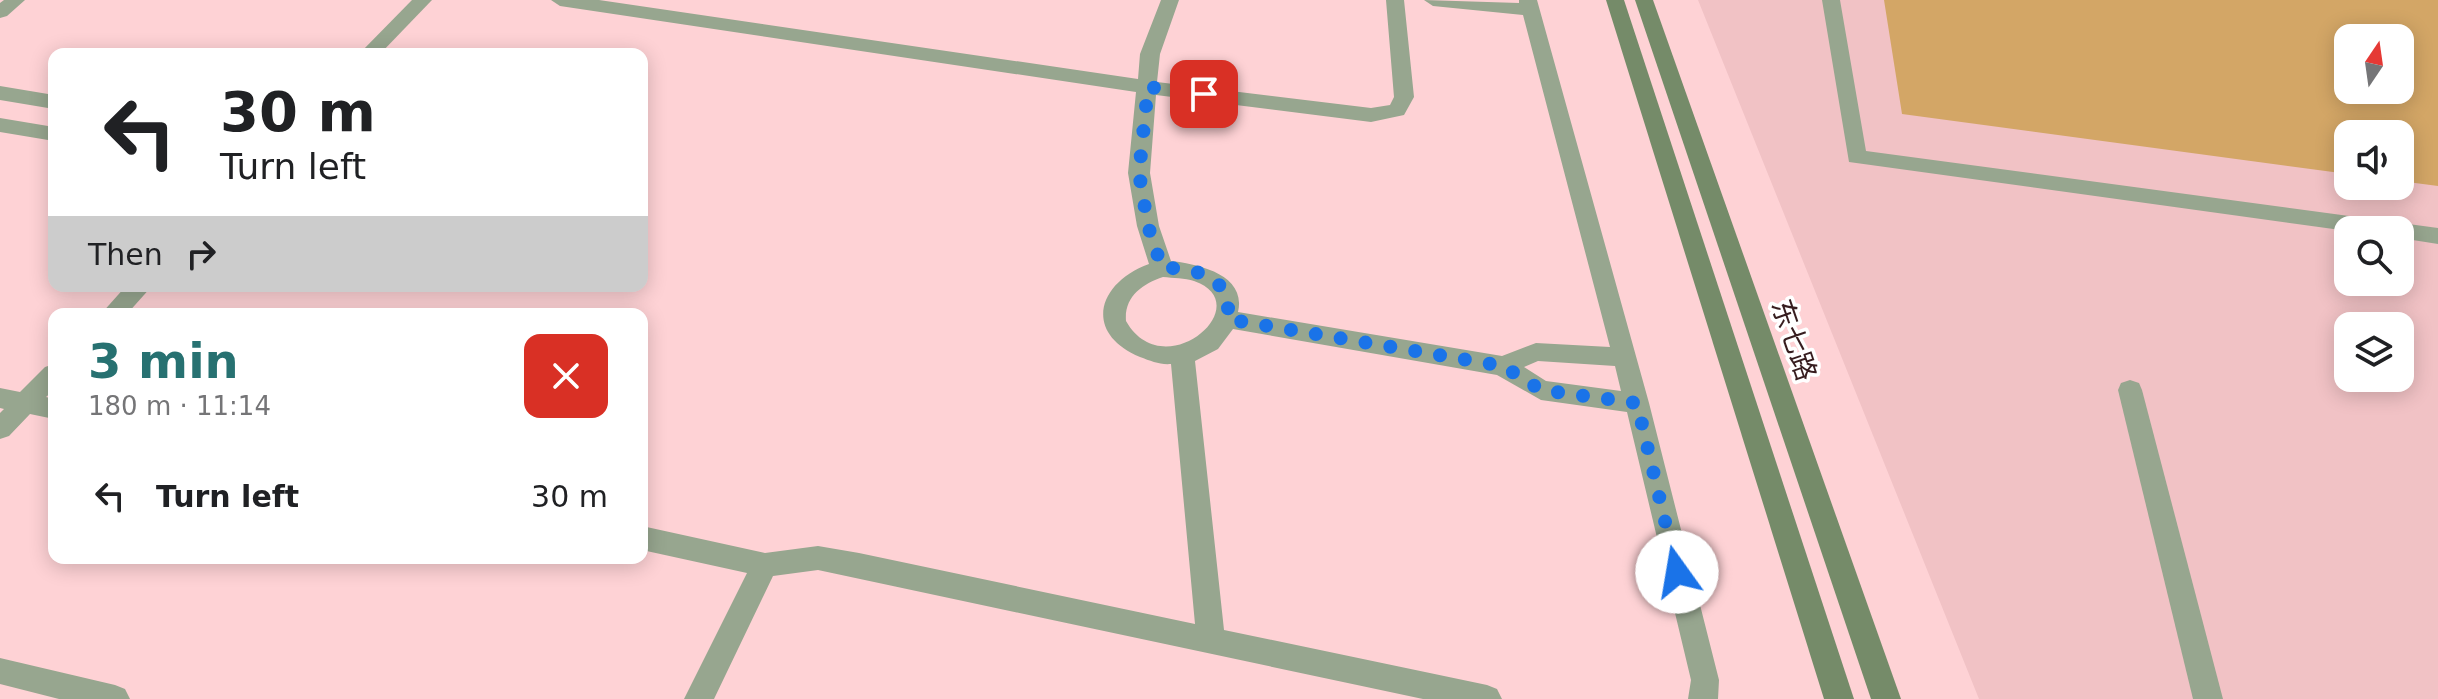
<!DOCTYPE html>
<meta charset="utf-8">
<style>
body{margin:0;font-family:"DejaVu Sans","Noto Sans SC",sans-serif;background:#f6f6f6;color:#202124;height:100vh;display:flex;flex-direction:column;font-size:30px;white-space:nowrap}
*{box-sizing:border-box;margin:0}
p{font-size:26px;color:#757577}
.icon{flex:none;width:44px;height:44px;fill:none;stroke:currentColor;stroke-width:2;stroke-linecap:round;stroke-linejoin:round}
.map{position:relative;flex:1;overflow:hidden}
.panel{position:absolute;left:48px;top:308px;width:600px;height:256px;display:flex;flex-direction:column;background:#fff;border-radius:16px;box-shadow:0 4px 20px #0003}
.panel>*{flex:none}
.banner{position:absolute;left:48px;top:48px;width:600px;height:244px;border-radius:16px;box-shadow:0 4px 20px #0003;background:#fff;color:#202124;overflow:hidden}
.needle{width:52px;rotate:13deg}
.buttons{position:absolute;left:2334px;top:24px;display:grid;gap:16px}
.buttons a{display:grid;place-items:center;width:80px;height:80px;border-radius:16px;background:#fff;box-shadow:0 4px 20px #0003;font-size:40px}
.pin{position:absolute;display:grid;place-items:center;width:68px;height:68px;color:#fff;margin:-34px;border-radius:16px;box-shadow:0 4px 12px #0006}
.me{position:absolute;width:88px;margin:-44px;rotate:347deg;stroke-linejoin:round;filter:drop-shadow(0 0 6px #0008)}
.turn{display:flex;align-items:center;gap:28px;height:168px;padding:0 40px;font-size:36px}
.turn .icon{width:104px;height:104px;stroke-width:2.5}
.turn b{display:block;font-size:56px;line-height:68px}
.then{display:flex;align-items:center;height:76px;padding:0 40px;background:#0003;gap:16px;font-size:30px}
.round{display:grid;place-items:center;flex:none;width:84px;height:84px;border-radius:16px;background:#f6f6f6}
.summary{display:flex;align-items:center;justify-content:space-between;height:136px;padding:0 40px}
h1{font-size:48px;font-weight:700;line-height:60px;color:#277171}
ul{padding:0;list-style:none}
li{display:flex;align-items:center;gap:24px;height:104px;padding:0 40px}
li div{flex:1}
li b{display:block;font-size:30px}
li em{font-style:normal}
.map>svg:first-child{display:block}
</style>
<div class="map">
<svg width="2438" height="699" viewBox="0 0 2438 699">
<rect width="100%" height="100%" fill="#fed2d5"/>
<!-- built -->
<path fill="#f1c2c5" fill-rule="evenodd" d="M1698 0H2438V699H1979ZM2348 38H2400V90H2348ZM2348 134H2400V186H2348ZM2348 230H2400V282H2348ZM2348 326H2400V378H2348Z"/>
<!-- building -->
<path fill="#d3a666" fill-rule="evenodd" d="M1884 0H2438V186L2400 181V134H2348V174L1902 114ZM2348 38H2400V90H2348Z"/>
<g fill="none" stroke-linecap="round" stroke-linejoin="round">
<!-- street -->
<g fill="#97a68f" fill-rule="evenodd">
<path d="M4 0H25L7 16 0 18V3Z"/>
<path d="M412 0H432L380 54H359Z"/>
<path d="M551 0H599L1138 79 1140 54 1161 0H1179L1160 54 1157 82 1371 108 1390 105 1394 97 1386 0H1404L1414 97 1404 115 1371 122 1156 95 1150 173 1159 226 1171 261C1197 264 1247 274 1238 312L1502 356 1536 343 1610 347 1523 15 1433 6 1424 0 1519 3V0H1537L1649 403 1719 680 1718 699H1688L1691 680 1627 412 1541 400 1497 375 1233 329 1218 349 1195 361 1224 630 1487 685 1497 689 1502 699H1423L818 570 773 576 714 699H684L747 573 642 550V526L765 553 818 546 859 553 1195 624 1171 364C1160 365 1151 361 1140 357 1083 333 1097 283 1149 264L1137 226 1128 173 1136 92 560 6ZM1163 277C1173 278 1185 278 1194 281 1260 304 1164 388 1126 321 1124 297 1142 284 1163 277ZM1538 361 1615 366 1621 391 1546 381 1524 367Z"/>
<path d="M1822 0H1840L1866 151 2438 228V244L2400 238V230L2348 231 1849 162Z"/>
<path d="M0 86 54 95V109L0 100Z"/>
<path d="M0 118 54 127V141L0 132Z"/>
<path d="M126 286H152L127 314H101Z"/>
<path d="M54 364V390L46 397 54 399V419L30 414 9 436 0 439V413L4 409 0 408V388L20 392 45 367Z"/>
<path d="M2130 380 2139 383 2142 390 2223 699H2193L2118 390 2121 383Z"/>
<path d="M0 658 115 685 125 689 130 699H59L0 684Z"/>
</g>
<!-- secondary -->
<g fill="#758b69" fill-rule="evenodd">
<path d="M1606 0H1624L1854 699H1824Z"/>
<path d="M1635 0H1653L1901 699H1871Z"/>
</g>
</g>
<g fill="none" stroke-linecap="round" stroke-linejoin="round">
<!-- route -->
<path stroke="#1a73e8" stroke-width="14" stroke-dasharray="0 25.2" d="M1204 94 1148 87 1139 173 1148 226 1162 268C1195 267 1235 278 1227 319L1503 366 1541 390 1637 403 1677 572"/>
</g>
<g text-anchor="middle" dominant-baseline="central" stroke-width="7" stroke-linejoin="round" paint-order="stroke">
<!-- street labels -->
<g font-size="28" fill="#371d1f" stroke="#fff">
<text transform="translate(1794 340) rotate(71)">东七路</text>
</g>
</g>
</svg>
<div class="buttons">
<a><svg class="needle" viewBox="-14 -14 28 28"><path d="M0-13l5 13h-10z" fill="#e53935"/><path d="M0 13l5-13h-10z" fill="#757577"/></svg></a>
<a><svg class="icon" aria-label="sound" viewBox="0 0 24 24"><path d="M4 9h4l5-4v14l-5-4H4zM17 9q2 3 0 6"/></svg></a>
<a><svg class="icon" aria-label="search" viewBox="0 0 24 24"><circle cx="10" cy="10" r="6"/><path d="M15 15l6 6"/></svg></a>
<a><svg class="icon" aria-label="layers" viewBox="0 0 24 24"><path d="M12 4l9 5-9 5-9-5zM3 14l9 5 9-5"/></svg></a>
</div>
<div class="pin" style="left:1204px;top:94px;background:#d93025"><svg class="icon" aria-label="arrive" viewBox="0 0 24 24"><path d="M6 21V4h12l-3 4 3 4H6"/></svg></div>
<svg class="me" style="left:1677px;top:572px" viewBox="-20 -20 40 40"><circle r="19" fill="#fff"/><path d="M0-13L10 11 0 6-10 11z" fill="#1a73e8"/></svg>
<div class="banner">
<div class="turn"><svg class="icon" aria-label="left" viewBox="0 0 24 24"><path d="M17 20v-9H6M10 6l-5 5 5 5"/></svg><div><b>30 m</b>Turn left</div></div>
<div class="then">Then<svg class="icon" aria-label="right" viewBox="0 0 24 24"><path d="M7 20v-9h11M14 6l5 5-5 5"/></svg></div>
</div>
<section class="panel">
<div class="summary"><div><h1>3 min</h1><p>180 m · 11:14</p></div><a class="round" style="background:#d93025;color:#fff"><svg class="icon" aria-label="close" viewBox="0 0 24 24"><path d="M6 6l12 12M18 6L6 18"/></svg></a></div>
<ul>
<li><svg class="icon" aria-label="left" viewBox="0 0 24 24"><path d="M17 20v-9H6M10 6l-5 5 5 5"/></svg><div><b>Turn left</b></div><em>30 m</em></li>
</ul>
</section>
</div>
